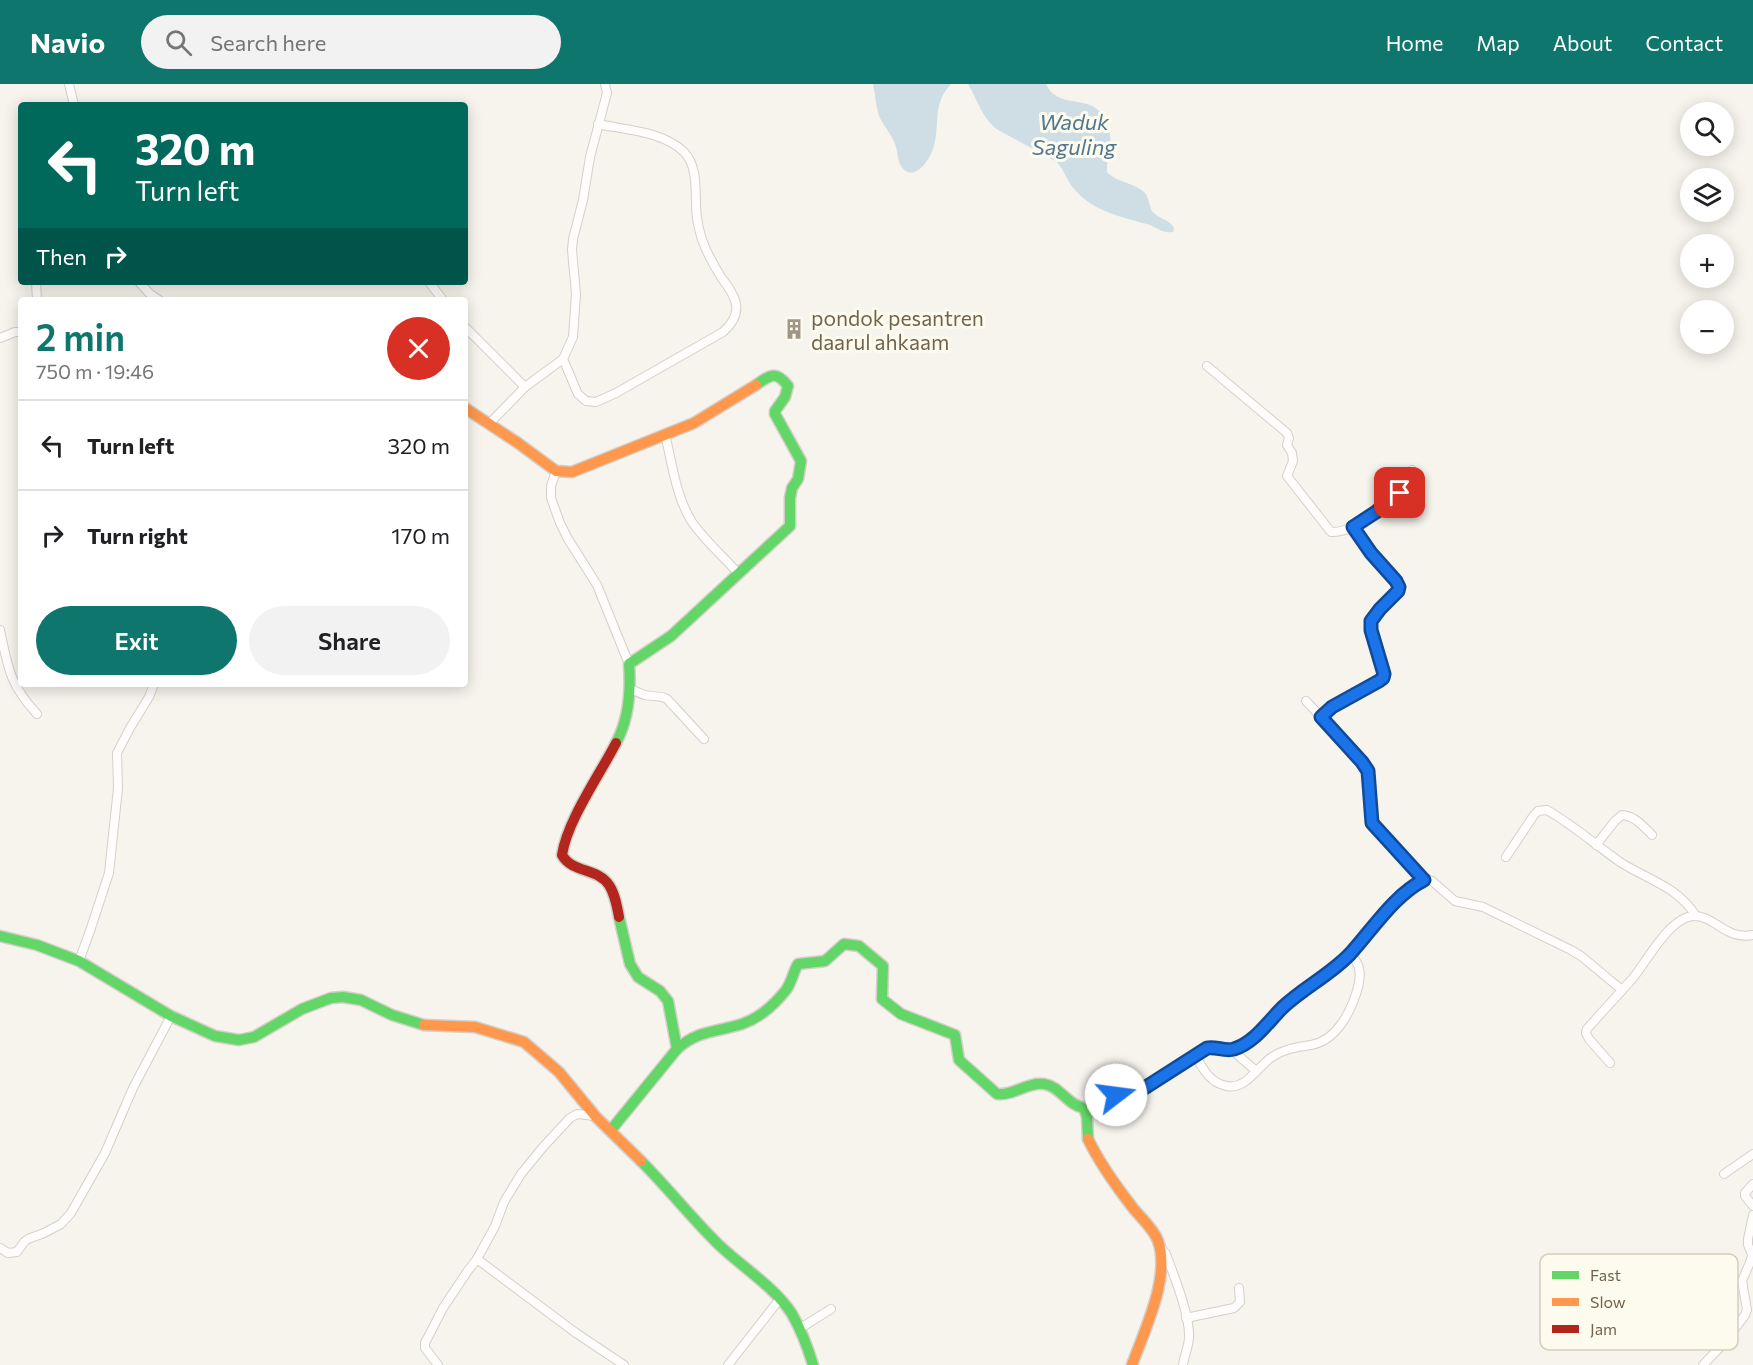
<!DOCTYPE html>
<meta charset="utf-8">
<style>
body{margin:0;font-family:Commissioner,sans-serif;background:#f2f2f2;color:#202124;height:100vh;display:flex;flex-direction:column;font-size:22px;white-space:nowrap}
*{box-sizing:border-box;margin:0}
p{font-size:20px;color:#757577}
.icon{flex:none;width:33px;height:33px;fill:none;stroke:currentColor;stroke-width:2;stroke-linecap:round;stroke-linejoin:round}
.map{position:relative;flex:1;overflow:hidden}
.drawer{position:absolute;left:18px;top:213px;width:450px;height:390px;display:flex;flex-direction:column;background:#fff;border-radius:6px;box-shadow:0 3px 15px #0003}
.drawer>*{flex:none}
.top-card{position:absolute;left:18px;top:18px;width:450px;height:183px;border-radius:6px;box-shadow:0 3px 15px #0003;background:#00695c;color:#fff;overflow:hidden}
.tools{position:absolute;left:1680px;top:18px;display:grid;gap:12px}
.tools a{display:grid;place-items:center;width:54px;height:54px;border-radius:50%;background:#fff;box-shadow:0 3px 15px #0003;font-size:30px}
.pin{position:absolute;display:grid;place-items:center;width:51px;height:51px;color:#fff;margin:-26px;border-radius:12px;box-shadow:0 3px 9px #0006}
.me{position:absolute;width:66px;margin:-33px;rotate:75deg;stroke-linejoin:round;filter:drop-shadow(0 0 4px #0008)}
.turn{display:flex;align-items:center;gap:21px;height:126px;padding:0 18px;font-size:27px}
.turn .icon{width:78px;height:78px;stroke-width:2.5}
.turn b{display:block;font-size:42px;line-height:51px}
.then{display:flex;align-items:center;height:57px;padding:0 18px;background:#0003;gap:12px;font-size:22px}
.round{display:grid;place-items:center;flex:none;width:63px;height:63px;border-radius:32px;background:#f2f2f2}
.head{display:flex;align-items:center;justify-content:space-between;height:102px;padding:0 18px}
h1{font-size:36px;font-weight:600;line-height:45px;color:#0f766e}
.cta{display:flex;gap:12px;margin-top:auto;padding:12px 18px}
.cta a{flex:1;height:69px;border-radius:36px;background:#0f766e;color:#fff;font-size:24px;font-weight:600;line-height:69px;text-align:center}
.cta a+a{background:#f2f2f2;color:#202124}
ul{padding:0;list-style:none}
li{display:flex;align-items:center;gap:18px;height:90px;padding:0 18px;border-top:2px solid #e0e0e0}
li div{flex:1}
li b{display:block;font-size:22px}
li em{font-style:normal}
header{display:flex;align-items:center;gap:36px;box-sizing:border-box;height:84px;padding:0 30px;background:#0f766e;color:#fff}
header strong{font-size:28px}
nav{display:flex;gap:33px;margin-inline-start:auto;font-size:21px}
.search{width:420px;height:54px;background:#f2f2f2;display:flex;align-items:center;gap:15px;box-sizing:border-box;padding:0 21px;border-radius:33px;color:#757577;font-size:22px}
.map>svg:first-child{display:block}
</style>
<header>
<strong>Navio</strong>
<div class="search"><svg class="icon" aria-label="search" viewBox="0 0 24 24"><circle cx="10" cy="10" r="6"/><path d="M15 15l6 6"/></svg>Search here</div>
<nav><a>Home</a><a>Map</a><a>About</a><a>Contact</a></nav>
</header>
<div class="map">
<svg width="1753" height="1281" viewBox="0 0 1753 1281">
<rect width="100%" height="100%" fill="#f6f4ec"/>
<!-- water -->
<g fill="#cfdee5">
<path d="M873 0H951C931 21 941 42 933 65 929 77 913 100 901 82 897 76 898 67 895 60 891 50 884 42 879 32 876 22 875 10 873 0Z"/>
<path d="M968 0H1046C1061 32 1101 0 1110 51 1112 63 1106 76 1107 88 1117 99 1134 98 1145 109 1150 115 1149 126 1155 130 1162 136 1170 136 1174 144L1173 148C1164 150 1156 143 1147 140 1121 133 1093 127 1075 106 1067 97 1064 86 1057 78L998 46C982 34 978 17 968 0Z"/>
</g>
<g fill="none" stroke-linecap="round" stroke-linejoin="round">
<!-- street casing -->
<g stroke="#d4d0c9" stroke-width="10">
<g id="street">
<path d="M69 0 74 21"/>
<path d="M36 198 37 216"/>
<path d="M139 198 150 210 159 216"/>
<path d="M429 198 443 216"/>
<path d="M465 243 525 303"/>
<path d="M0 254 15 248H21"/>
<path d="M563 275 578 310 586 317 596 318 616 309 723 248C731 241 738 232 736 220 734 210 727 201 721 193 713 180 705 166 701 152 699 146 698 140 697 134 694 114 700 84 684 68 663 47 625 46 598 40"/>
<path d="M1207 282 1287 349 1289 354 1287 361 1292 369 1293 377 1287 392 1331 448C1355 449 1374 427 1393 414 1398 411 1409 406 1413 400 1415 397 1412 390 1412 386"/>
<path d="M489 340 525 303 563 275 573 253 576 210 572 166 573 155 583 116 590 73 607 9 605 0"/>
<path d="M665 350C672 379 676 413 692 438 705 457 724 473 739 490"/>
<path d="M556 387 551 402V414L560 439 568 455 597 501 629 580"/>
<path d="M1353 443 1371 469 1396 497 1399 505 1371 537C1369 553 1391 586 1379 597L1332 623 1321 633 1362 678 1368 687 1372 739 1424 796"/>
<path d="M0 546C8 584 10 601 37 630"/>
<path d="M630 606C637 606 639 610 645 611 653 613 659 611 667 615L704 655"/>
<path d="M1306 617 1321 633"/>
<path d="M1596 761 1615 737 1622 731C1635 732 1643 742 1652 751"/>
<path d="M1506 773 1534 731 1538 727 1547 726C1573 741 1596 761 1620 778 1648 796 1677 802 1696 832"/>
<path d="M79 877 90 847 109 789 118 704 117 669 130 644 149 613 154 600"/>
<path d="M1232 966 1256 987"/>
<path d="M1195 971C1203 985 1210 999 1227 1002 1246 1006 1258 982 1272 973 1284 965 1297 963 1311 961 1336 957 1350 929 1357 907 1361 892 1362 881 1350 870"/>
<path d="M1610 979 1589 955 1586 949 1587 945C1602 928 1618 911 1633 894 1647 877 1669 834 1693 832 1715 831 1724 856 1753 851"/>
<path d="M1084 1024 1101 1012 1106 1010 1123 1011 1136 1008 1207 964 1215 963 1232 966 1246 960 1292 916 1350 870 1388 826 1411 805 1424 796 1427 795 1432 797 1455 817 1483 823 1571 866 1581 872 1622 906"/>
<path d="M1724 1090 1753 1070"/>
<path d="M1753 1100 1745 1109V1112L1753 1122"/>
<path d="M0 1164 8 1169 17 1168 24 1158 28 1155 44 1149 61 1140 71 1129 105 1069 133 1004 171 932"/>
<path d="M1162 1165 1166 1170C1174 1192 1190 1231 1189 1253 1189 1262 1184 1272 1183 1281"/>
<path d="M477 1175 576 1249 624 1281"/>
<path d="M1186 1234 1234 1224 1240 1218 1239 1204"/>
<path d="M799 1245 831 1225"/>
<path d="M438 1281 425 1264V1259L443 1224 467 1188 477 1175 495 1142 504 1118 521 1090 543 1063 570 1034 577 1030 595 1032"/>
<path d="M728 1281 779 1216"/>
<path d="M1703 1281 1724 1259 1745 1231 1747 1226 1742 1197 1751 1176 1752 1170 1748 1161V1155L1753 1131"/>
</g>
</g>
<!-- fast casing -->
<g stroke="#d3cfc8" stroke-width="13">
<g id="fast">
<path d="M616 659C629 635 631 607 629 580L671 552 790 442V414L792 404 798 395 801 377 775 330V327L785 313 788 302C776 286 770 291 756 301"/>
<path d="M619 833 630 880 638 893 660 907 668 917 677 965"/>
<path d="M0 852 37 861 79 877 171 932 215 952 239 956 254 953 302 925 331 914 343 913 361 916 392 931 424 941"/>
<path d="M611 1046 677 965C698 946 717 948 742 940 759 934 775 920 786 906 792 898 793 888 798 880L825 877 844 860 859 862 883 882 882 915 901 930 955 951 959 976 997 1010C1013 1012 1027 998 1044 1000 1060 1002 1067 1021 1084 1024L1087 1033 1088 1055"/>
<path d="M641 1077C667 1103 690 1132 716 1158 739 1181 775 1203 792 1230 801 1246 808 1264 813 1281"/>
</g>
</g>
<!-- slow casing -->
<g stroke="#d3cfc8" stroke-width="13">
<g id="slow">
<path d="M465 324 518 359 556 387 572 388 694 339 756 301"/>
<path d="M424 941 475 943 524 958 559 988 596 1033 641 1077"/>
<path d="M1088 1055C1100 1080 1116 1102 1133 1124 1141 1134 1154 1145 1158 1157 1171 1193 1144 1247 1132 1281"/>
</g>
</g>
<!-- jam casing -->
<g stroke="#d3cfc8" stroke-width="13">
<path id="jam" d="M616 659C600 690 567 737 562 771 572 789 598 784 609 801 615 810 617 822 619 833"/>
</g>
<!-- street -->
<use href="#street" stroke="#fefdfc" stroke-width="8"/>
<!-- fast -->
<use href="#fast" stroke="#63d668" stroke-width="10"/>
<!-- slow -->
<use href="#slow" stroke="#ff974d" stroke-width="10"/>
<!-- jam -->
<use href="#jam" stroke="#b3261e" stroke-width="10"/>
</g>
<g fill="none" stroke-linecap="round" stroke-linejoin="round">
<!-- route casing -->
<g stroke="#114b97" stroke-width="15">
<path id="route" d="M1116 1011 1136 1008 1146 1003 1207 964C1216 962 1225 968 1234 965 1254 959 1268 938 1282 924 1303 904 1330 891 1350 870 1372 846 1394 811 1424 796L1372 739 1368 687 1362 678 1321 633 1332 623 1379 597 1383 594 1384 590 1371 546V537L1380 525 1398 507 1399 503 1396 497 1371 469 1353 443 1376 428 1400 409"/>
</g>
<!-- route -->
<use href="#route" stroke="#1a73e8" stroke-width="10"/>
</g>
<!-- icons -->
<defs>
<g id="building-bare" transform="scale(1.62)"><path d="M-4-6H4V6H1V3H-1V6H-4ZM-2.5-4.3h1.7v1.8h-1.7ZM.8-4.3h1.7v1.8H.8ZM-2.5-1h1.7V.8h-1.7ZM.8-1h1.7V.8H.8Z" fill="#a09685" stroke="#fdfbee" stroke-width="2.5" paint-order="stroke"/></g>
</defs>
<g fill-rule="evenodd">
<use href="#building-bare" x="794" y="245"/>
</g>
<g text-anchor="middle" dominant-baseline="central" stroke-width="6" stroke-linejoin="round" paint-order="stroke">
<!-- poi labels -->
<g font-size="21" fill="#72634e" stroke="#fdfbee" text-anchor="start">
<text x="811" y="233">pondok pesantren<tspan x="811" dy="24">daarul ahkaam</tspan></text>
</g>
<!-- water labels -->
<g font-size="22" font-style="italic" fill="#517890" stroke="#fdfbee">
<text x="1074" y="37">Waduk<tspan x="1074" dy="25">Saguling</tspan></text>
</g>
</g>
<!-- legend -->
<rect x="1540" y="1170" width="198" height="96" rx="9" fill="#fdfbee" stroke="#d3cdbe" stroke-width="1.5"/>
<rect x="1552" y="1187" width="27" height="8" fill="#63d668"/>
<rect x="1552" y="1214" width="27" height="8" fill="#ff974d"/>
<rect x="1552" y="1241" width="27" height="8" fill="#b3261e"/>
<g font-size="16" fill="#72634e">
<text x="1590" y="1197">Fast</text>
<text x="1590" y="1224">Slow</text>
<text x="1590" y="1251">Jam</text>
</g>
</svg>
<div class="tools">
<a><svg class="icon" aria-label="search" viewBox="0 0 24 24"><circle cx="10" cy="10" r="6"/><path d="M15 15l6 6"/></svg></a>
<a><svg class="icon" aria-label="layers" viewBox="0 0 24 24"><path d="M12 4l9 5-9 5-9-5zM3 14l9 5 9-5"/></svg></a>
<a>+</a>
<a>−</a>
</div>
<div class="pin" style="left:1400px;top:409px;background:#d93025"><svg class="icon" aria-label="arrive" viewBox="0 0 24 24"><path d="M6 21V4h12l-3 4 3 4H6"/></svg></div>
<svg class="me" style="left:1116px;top:1011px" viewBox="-20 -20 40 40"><circle r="19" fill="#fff"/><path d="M0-13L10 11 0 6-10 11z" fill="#1a73e8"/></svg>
<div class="top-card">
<div class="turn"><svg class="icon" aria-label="left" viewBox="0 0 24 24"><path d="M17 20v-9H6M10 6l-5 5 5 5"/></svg><div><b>320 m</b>Turn left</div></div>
<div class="then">Then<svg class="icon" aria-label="right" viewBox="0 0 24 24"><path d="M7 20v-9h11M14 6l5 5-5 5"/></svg></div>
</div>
<section class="drawer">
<div class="head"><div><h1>2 min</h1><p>750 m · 19:46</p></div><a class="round" style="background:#d93025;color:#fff"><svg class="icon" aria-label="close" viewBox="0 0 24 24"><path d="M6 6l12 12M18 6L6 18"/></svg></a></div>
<ul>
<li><svg class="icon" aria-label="left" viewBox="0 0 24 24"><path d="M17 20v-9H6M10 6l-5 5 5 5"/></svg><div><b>Turn left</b></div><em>320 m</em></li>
<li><svg class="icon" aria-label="right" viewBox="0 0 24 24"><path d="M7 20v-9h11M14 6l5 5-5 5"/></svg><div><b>Turn right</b></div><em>170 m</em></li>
</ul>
<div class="cta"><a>Exit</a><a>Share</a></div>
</section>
</div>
